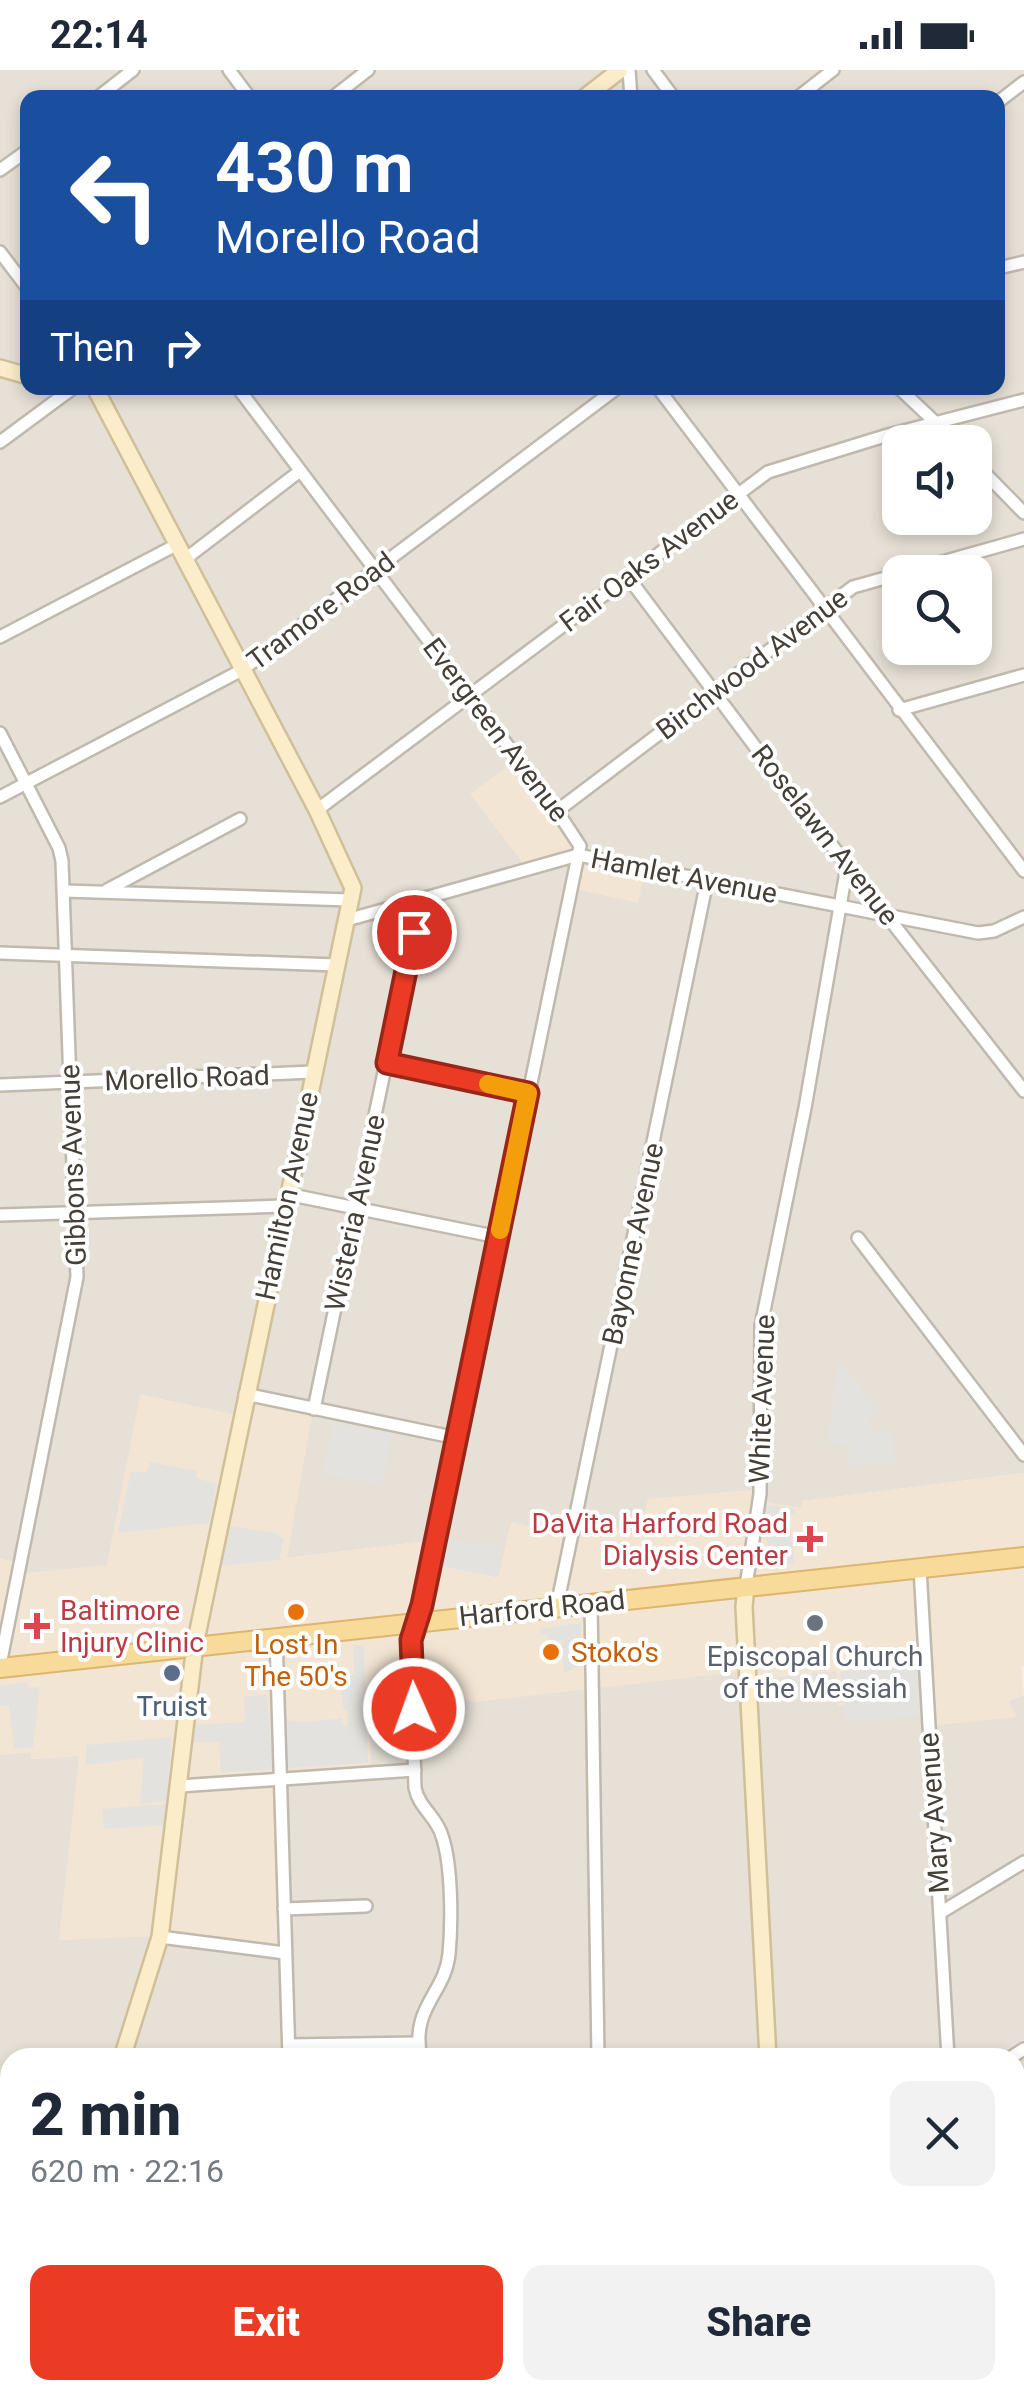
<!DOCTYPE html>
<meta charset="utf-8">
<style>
body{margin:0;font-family:Roboto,sans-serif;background:#f2f2f3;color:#1f2937;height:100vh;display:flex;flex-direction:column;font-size:38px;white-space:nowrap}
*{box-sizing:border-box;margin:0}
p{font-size:32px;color:#747a83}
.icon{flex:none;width:55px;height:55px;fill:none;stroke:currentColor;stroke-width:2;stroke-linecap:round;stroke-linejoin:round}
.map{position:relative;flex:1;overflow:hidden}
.side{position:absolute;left:0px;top:1978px;width:1025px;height:352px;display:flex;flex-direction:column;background:#fff;border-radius:30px 30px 0 0;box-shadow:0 5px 15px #0003}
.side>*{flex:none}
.hud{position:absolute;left:20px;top:20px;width:985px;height:305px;border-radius:20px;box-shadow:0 5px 15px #0003;background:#1a4fa0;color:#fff;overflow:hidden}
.fabs{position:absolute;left:882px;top:355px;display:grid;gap:20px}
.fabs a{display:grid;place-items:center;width:110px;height:110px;border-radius:20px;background:#fff;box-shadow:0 5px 15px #0003;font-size:50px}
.pin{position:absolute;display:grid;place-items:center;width:85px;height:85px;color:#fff;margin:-42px;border:5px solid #fff;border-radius:50%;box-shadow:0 2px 10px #0007}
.me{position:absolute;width:110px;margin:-55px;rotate:358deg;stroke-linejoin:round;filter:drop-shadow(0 0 8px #0008)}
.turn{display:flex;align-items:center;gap:35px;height:210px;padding:0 30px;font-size:45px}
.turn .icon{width:130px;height:130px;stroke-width:2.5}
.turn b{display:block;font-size:70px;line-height:85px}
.then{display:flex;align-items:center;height:95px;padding:0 30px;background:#0003;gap:20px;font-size:38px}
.round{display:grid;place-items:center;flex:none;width:105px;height:105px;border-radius:20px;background:#f2f2f3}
.overview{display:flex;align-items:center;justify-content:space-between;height:170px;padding:0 30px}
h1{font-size:60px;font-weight:800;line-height:75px}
.primary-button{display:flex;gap:20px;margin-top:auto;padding:20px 30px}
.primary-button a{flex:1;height:115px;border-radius:20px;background:#ec3b24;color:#fff;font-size:40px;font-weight:800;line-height:115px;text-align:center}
.primary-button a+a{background:#f2f2f3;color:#1f2937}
.status{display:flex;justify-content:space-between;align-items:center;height:70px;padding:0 50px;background:#fff;direction:ltr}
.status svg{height:28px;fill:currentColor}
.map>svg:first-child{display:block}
</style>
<div class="status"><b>22:14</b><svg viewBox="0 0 49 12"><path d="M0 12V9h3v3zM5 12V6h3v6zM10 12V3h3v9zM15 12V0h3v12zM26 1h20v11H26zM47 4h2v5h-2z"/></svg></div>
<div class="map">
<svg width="1024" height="2329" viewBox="0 0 1024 2329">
<rect width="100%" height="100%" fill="#f2efe7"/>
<!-- residential -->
<g fill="#e6e0d6" fill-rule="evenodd">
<path d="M0 0H1024V1403L803 1431 801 1439 758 1431 641 1463 575 1450 571 1465 499 1508 431 1494 435 1470 287 1488 241 1346 141 1325 107 1496 18 1504 20 1493 0 1489ZM28 28H998V318H28ZM900 372H975V448H900ZM900 502H975V578H900Z"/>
<path d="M746 1601 748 1610 837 1601 926 1627 1016 1646 1008 1631 1024 1625V2329H0V1685L31 1682 32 1689 79 1686 280 1708 369 1643 413 1619ZM10 1988H1015V2320H10Z"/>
</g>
<!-- commercial -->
<g fill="#f3e5d4">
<path d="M518 689 593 788 645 798 638 833 571 818 577 790 529 801 470 724Z"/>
<path d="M246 1324 313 1340 287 1488 436 1470 432 1494 498 1508 511 1452 571 1465 574 1450 640 1463 648 1429 759 1419V1431L801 1438 802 1431 1024 1403V1596L1021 1597 1024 1625 1008 1631 1017 1647 928 1656 925 1627 838 1636 836 1601 747 1610 746 1601 475 1632 413 1619V1638L369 1643 371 1702 280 1708 285 1888 160 1875 161 1866 59 1870 79 1686 31 1689V1682L0 1685V1489L20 1493 19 1504 107 1495 140 1325 241 1346Z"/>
</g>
<!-- parking -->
<g fill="#e4e2df">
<path d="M839 1290 878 1340 868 1348 872 1362 892 1363 895 1392 847 1396 850 1377 827 1372Z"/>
<path d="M333 1352 391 1364 381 1416 323 1403Z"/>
<path d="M150 1392 197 1401 196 1408 217 1414 210 1453 118 1463 131 1401 147 1403Z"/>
<path d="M766 1435 795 1439V1444L788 1445 795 1494 770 1495 765 1453Z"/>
<path d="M228 1456 277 1463 278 1467 284 1468 279 1490 219 1496Z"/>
<path d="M442 1467 502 1478 497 1507 445 1497 446 1487 439 1485Z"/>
<path d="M581 1553V1596L564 1603 561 1571 548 1572V1565H540V1559Z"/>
<path d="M353 1575H364L368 1693 289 1698 286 1696 284 1650 308 1652 342 1648 343 1656 348 1655 347 1640 343 1639 341 1606 354 1604Z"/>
<path d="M918 1596 922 1645 845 1652 840 1602Z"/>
<path d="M829 1603 832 1627 760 1634 758 1609Z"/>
<path d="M27 1612 28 1618 40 1617 33 1677 14 1679 9 1636H0V1616Z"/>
<path d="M267 1625 273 1700 221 1702 219 1672H190L189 1655 245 1652 244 1626Z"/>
<path d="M172 1667 167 1731 140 1734 144 1688 86 1695V1675Z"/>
<path d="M166 1734 168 1755 104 1759 102 1739Z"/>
</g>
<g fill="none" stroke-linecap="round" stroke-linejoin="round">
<!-- street casing -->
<g stroke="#c0b9ad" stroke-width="16">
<g id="street">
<path d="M229 0 250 28"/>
<path d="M629 0 631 28"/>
<path d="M653 0 674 28"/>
<path d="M97 28 133 0"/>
<path d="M332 28 368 0"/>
<path d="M797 28 833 0"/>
<path d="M998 32 1024 12"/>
<path d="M0 100 28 80"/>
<path d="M0 182 28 219"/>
<path d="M1003 197 1024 192"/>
<path d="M238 318 557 741 580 776 423 1535 411 1570 415 1718C419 1738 437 1747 442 1766 452 1795 452 1853 449 1884 445 1924 410 1937 421 1988"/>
<path d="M658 318 1024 801"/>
<path d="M899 318 956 372"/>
<path d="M0 372 73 318"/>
<path d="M975 393 1024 443"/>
<path d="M184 490 300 401"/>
<path d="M628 507 762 686 1024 1021"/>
<path d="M0 567 176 475"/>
<path d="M899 640 1024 605"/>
<path d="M0 663 59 778 62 791 77 1207 0 1595"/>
<path d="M0 727 242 600 617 318"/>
<path d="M317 740 768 402 888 365 1024 330"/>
<path d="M557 741 853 517 1024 469"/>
<path d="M107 820 240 749"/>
<path d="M64 821 351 830"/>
<path d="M347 850 578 785 978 863 994 861 1024 847"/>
<path d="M0 883 336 895"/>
<path d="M387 993 528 1023"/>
<path d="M0 1015 313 1002"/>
<path d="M287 1124 498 1167"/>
<path d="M0 1145 284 1136"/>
<path d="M858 1168 1024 1385"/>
<path d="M245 1324 457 1368"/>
<path d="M314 1339 420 829"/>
<path d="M920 1498 948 1988"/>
<path d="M746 1516 760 1424 761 1256 805 1038 847 796"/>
<path d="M591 1533 598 1988"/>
<path d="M557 1536 707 811"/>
<path d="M276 1566 289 1988"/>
<path d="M179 1716 415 1700"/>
<path d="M284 1839 366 1836"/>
<path d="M940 1843 1024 1792"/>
<path d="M160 1867 285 1883"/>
<path d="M289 1975 418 1973"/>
<path d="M1010 1988 1024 1979"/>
<path d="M0 2130 10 2128"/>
<path d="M1015 2143 1024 2141"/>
<path d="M1015 2283 1024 2281"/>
<path d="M352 2320 411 2329"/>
<path d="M459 2320V2329"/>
<path d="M603 2320V2329"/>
<path d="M964 2320 965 2329"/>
<path d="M783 2329 828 2320"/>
</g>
</g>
<!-- secondary casing -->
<g stroke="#d0c099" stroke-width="20">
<g id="secondary">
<path d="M584 28 620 0"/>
<path d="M0 298 28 306"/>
<path d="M95 318 317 740 353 818 195 1575 160 1867 122 1988"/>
<path d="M746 1516 744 1537 768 1988"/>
<path d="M789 2320V2329"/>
<path d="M14 2329 17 2320"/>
</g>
</g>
<!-- primary casing -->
<g stroke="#dcb66c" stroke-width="22">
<path id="primary" d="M0 1598 1024 1487"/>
</g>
<!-- street -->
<use href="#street" stroke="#fff" stroke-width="11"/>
<!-- secondary -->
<use href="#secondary" stroke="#fbedc9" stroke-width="15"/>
<!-- primary -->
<use href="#primary" stroke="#f8da9b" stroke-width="18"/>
</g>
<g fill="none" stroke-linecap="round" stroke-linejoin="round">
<!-- route casing -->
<g stroke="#992617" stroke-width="25">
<path id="route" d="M414 1639 411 1570 422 1535 528 1023 387 993 414 862"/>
</g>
<!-- route -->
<use href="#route" stroke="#ec3b24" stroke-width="18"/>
<!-- slow -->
<path stroke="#f59e0b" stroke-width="18" d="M488 1014 528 1023 500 1160"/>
</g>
<!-- markers -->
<g fill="#e0444e" stroke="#fff" stroke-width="4">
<path d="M805 1454h10v10h10v10h-10v10h-10v-10h-10v-10h10z"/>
<path d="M32 1541h10v10h10v10h-10v10h-10v-10h-10v-10h10z"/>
</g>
<g fill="#e8710a" stroke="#fff" stroke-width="4">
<circle cx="296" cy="1542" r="10"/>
<circle cx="551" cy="1582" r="10"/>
</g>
<circle fill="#6b7280" stroke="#fff" stroke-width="4" cx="815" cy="1553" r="10"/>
<circle fill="#5c6f8a" stroke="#fff" stroke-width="4" cx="172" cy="1603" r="10"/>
<g text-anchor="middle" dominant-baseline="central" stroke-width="8" stroke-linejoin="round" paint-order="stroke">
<!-- street labels -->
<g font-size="28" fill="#453f37" stroke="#fff">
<text transform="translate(649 491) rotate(-37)">Fair Oaks Avenue</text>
<text transform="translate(321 541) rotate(-37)">Tramore Road</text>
<text transform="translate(752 594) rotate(-37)">Birchwood Avenue</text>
<text transform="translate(496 660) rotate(53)">Evergreen Avenue</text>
<text transform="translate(825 765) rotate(52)">Roselawn Avenue</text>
<text transform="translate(684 806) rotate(11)">Hamlet Avenue</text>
<text transform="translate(187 1008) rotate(-2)">Morello Road</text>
<text transform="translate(73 1095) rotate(-92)">Gibbons Avenue</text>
<text transform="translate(287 1126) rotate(-78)">Hamilton Avenue</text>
<text transform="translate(355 1143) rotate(-78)">Wisteria Avenue</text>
<text transform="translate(633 1174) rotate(-78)">Bayonne Avenue</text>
<text transform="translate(762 1329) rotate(-88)">White Avenue</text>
<text transform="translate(542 1538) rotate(-6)">Harford Road</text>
<text transform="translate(934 1743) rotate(-94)">Mary Avenue</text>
</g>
<!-- health labels -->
<g font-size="28" fill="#be3a42" stroke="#fff" text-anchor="end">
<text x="788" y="1453">DaVita Harford Road<tspan x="788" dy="32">Dialysis Center</tspan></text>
<text x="60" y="1540" text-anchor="start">Baltimore<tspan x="60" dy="32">Injury Clinic</tspan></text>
</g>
<!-- food labels -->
<g font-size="28" fill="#c56008" stroke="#fff">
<text x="296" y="1574">Lost In<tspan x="296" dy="32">The 50's</tspan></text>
<text x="571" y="1582" text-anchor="start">Stoko's</text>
</g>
<!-- worship labels -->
<g font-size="28" fill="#5b616d" stroke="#fff">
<text x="815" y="1586">Episcopal Church<tspan x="815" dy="32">of the Messiah</tspan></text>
</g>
<!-- service labels -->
<g font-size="28" fill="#4e5e75" stroke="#fff">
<text x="172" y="1636">Truist</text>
</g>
</g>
</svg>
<div class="fabs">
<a><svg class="icon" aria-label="sound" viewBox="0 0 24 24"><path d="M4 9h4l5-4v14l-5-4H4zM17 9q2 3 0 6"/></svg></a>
<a><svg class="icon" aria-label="search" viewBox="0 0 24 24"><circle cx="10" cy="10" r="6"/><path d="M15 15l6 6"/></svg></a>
</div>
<div class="pin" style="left:414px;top:862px;background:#d93025"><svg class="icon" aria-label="arrive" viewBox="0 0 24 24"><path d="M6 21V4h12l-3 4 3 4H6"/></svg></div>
<svg class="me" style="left:414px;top:1639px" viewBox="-20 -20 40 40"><circle r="17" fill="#ec3b24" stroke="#fff" stroke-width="3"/><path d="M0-11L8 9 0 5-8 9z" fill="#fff"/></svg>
<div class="hud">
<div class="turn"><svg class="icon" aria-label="left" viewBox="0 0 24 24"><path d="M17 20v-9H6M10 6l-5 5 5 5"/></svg><div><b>430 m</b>Morello Road</div></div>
<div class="then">Then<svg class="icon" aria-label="right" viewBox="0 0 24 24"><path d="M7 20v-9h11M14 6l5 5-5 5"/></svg></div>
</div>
<section class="side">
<div class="overview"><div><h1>2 min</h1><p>620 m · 22:16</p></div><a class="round"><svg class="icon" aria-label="close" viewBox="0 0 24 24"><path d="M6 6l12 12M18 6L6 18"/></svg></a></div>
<div class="primary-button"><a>Exit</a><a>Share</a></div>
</section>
</div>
